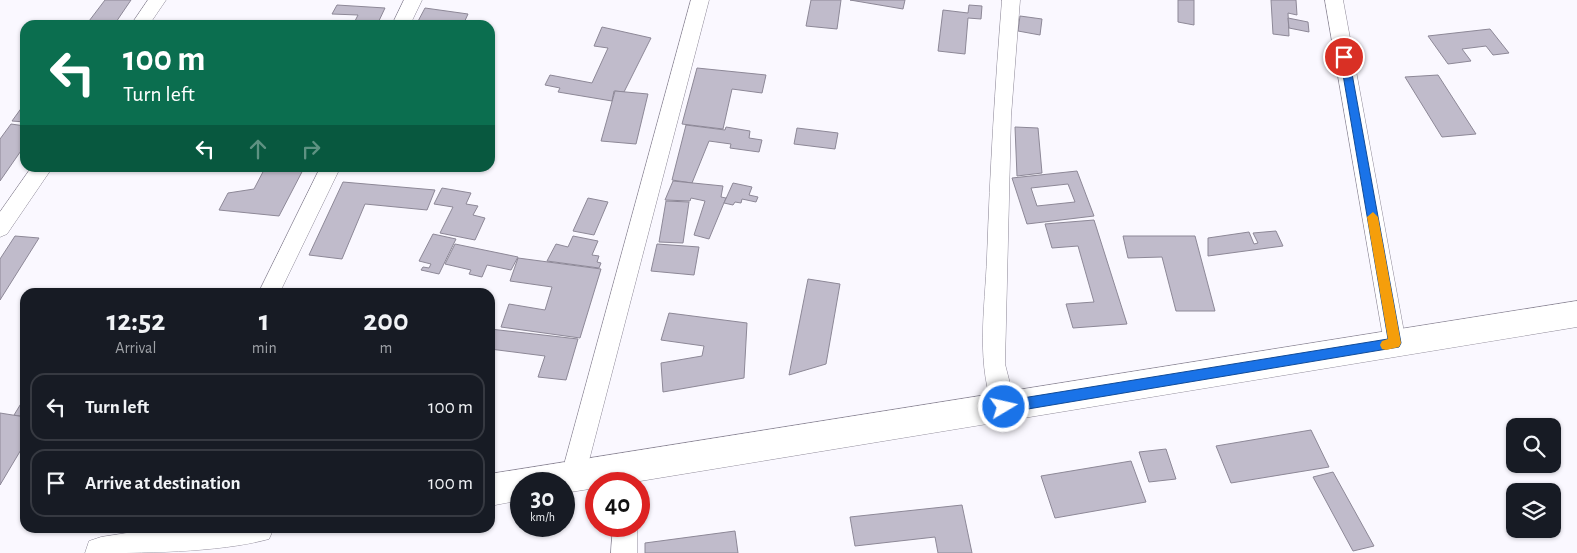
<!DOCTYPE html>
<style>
body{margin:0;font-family:"Alegreya Sans",sans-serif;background:#20242c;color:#f1f3f6;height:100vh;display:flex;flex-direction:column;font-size:19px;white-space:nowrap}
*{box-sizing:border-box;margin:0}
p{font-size:16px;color:#9ea1a6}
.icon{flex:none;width:28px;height:28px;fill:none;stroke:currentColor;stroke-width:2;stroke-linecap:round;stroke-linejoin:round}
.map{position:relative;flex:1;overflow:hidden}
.panel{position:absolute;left:20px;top:288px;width:475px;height:245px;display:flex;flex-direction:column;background:#171b24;border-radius:15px;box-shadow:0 1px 4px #0004}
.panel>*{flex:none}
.hud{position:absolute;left:20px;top:20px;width:475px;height:152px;border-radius:15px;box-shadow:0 1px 4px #0004;background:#0b6e4f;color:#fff;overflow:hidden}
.buttons{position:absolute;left:1506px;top:418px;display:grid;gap:10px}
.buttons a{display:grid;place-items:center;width:55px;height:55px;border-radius:10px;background:#171b24;box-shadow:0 1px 4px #0004;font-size:25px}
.speed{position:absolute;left:510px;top:472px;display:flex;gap:10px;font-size:25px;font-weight:700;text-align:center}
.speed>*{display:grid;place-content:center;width:65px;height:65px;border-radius:50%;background:#171b24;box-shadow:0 1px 4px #0004;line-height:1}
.speed small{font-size:12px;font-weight:400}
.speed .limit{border:8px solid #d22;background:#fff;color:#111}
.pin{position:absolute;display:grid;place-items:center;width:42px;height:42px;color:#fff;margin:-21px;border:2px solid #fff;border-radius:50%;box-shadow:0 1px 5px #0007}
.me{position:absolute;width:55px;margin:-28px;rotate:81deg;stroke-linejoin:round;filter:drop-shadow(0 0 4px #0008)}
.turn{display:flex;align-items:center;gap:18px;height:105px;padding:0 20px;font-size:22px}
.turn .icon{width:65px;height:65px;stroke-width:2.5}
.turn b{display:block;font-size:35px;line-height:42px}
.lanes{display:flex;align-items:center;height:48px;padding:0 20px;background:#0003;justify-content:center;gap:25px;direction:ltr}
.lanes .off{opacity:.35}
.eta{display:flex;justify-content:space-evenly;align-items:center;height:85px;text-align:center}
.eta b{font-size:30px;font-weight:700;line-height:35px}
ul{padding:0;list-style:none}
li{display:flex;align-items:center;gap:15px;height:68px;margin:0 10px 8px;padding:0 10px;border:2px solid #363941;border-radius:15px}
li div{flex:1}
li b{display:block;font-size:19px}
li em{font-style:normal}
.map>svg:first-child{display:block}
</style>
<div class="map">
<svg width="1577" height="553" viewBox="0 0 1577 553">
<rect width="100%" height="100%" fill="#faf8ff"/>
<!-- building -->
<g fill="#c0bbcb" stroke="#8d8897" fill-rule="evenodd">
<path d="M105 0H131L114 25H86Z"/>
<path d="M811 0H841L837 29 806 26Z"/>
<path d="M850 0H905L903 9Z"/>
<path d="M1178 0H1194V25L1178 22Z"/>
<path d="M1271 0H1296L1297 15 1288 13 1289 36 1273 34Z"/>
<path d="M337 5 385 8 377 25H353L358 15 332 14Z"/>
<path d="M969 5 982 6 981 19 968 18 965 54 938 51 943 10 968 13Z"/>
<path d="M425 8 468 14 463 25H416Z"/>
<path d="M1020 16 1042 19 1040 35 1018 31Z"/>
<path d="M1288 18 1308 22 1309 32 1289 28Z"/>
<path d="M602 27 651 38 624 92 614 91 612 101 558 92 560 88 545 85 550 75 592 83 608 48 594 46Z"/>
<path d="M1490 29 1509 53 1493 55 1486 46 1462 49 1471 61 1448 64 1428 36Z"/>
<path d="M697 68 766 75 762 93 732 89 723 129 682 124Z"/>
<path d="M1438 75 1476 134 1442 137 1405 77Z"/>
<path d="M615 91 648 94 636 144 601 141Z"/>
<path d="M25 103V122L12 121Z"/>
<path d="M11 124 25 126V145L0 181V139Z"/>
<path d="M686 125 725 130 726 127 750 131 749 138 762 140 759 152 730 148 731 144 709 141 692 183 672 180Z"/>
<path d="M1015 127 1038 128 1042 173 1017 176Z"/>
<path d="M797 128 838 133 835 149 794 144Z"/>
<path d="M265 168H304L279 216 219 210 228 193 254 189Z"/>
<path d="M1077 171 1094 216 1027 224 1012 178ZM1068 184 1075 202 1037 206 1031 188Z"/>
<path d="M673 181 723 186 721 197 726 198 709 239 694 235 705 201 691 198 690 201 665 200Z"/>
<path d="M343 182 435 190 427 210 365 204 342 259 309 255Z"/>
<path d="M733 183 752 187 749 195 758 197 756 202 742 199 741 203 735 202 733 205 724 203Z"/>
<path d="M442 188 471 193 466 204 478 206 473 215 485 218 475 240 440 233 453 207 434 204Z"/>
<path d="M588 198 608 202 594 235 573 231Z"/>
<path d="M666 201 689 202 683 243 659 242Z"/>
<path d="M1094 220 1127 324 1073 328 1066 304 1094 302 1078 246 1052 248 1045 224Z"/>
<path d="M1276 231 1283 246 1208 256V238L1249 232 1254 244 1258 243 1253 233Z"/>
<path d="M433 234 456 239 439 274 421 270 423 267 429 268 431 264 419 261Z"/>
<path d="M15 236 39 238 0 300V259Z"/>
<path d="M573 236 598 241 592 255 599 256 597 262 601 263 599 268 547 261 556 244 568 247Z"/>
<path d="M1123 236H1195L1215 311H1176L1162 257 1128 258Z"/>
<path d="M455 244 518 257 511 270 487 265 482 277 469 274 471 270 445 264Z"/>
<path d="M657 244 699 247 694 275 651 271Z"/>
<path d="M518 258 601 269 580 338 501 327 509 304 545 310 552 287 510 281Z"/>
<path d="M808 279 840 284 826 364 789 375Z"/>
<path d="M669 313 747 323 744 378 663 392 661 363 702 356 704 346 661 340Z"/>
<path d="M490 329 578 339 566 380 538 377 545 356 490 349Z"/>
<path d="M25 397V417L14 415Z"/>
<path d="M0 413 25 417V443L0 485Z"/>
<path d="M1311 430 1329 467 1231 483 1216 446Z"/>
<path d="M1166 449 1176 479 1149 482 1139 452Z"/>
<path d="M1131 461 1146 502 1055 518 1041 476Z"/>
<path d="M1333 472 1374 546 1353 551 1313 477Z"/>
<path d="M962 505 972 553H938L935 537 855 546 850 517Z"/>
<path d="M735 531 738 553H645V543Z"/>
</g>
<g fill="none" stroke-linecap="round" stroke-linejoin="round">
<!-- street casing -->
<g stroke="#8c8796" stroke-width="1">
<g id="street">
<path d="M148 0H166L149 25H131Z"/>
<path d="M404 0H422L410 25H392Z"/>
<path d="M691 0H709L585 476 582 484 573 488 564 484 561 476Z"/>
<path d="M1002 0H1020L1011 116 1005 364 1016 407 1012 415 1004 418 996 415C975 366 985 309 987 257 990 171 995 86 1002 0Z"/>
<path d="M1325 0H1343L1406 343 1403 350 1395 353 1387 350 1384 343Z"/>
<path d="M31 168H52L7 234 0 237V212Z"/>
<path d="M320 168H340L280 292H259Z"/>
<path d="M613 526H637V553H611Z"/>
</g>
</g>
<!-- secondary casing -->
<g stroke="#8c8796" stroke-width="1">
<g id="secondary">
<path d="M1577 301V327L622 484H596V488L564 493V484H521V500L490 506V474Z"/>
<path d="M159 528H274L269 539C218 553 140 553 85 553L89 541 101 537Z"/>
</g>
</g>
<!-- street -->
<use href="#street" fill="#fff" fill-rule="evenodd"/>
<!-- secondary -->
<use href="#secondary" fill="#fff" fill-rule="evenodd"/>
</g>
<!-- route -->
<path fill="#1a73e8" stroke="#114b97" d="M1344 54 1349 57 1401 343 1399 347 1004 413 999 411 998 407 999 403 1004 401 1388 339 1340 57Z"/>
<!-- slow -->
<path fill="#f59e0b" d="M1373 212 1378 217 1401 343 1399 347 1386 350 1382 349 1380 345 1382 341 1388 339 1367 217Z"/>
</svg>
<div class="buttons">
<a><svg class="icon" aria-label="search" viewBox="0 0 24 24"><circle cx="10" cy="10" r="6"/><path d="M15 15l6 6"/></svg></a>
<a><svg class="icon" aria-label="layers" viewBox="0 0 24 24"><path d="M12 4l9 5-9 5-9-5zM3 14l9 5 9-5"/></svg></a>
</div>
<div class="speed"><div>30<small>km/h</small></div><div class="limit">40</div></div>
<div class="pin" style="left:1344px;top:57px;background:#d93025"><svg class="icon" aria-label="arrive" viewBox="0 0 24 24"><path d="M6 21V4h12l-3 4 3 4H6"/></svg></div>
<svg class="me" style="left:1004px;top:407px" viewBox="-20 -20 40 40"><circle r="17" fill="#1a73e8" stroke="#fff" stroke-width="3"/><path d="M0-11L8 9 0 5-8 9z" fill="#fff"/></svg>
<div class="hud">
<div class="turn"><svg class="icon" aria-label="left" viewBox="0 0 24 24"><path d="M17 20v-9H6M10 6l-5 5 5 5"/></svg><div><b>100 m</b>Turn left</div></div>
<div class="lanes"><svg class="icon" aria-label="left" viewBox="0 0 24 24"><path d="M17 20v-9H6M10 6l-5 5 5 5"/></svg><svg class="icon off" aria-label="ahead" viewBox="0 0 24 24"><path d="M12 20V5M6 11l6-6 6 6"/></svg><svg class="icon off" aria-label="right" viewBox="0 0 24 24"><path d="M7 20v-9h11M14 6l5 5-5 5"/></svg></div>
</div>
<section class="panel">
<div class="eta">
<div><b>12:52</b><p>Arrival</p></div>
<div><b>1</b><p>min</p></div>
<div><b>200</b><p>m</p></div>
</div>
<ul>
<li><svg class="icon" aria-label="left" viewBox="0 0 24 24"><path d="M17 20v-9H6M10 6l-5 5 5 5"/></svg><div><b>Turn left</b></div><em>100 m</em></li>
<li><svg class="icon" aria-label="arrive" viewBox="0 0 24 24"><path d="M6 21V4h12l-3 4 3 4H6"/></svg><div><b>Arrive at destination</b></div><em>100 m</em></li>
</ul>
</section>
</div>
